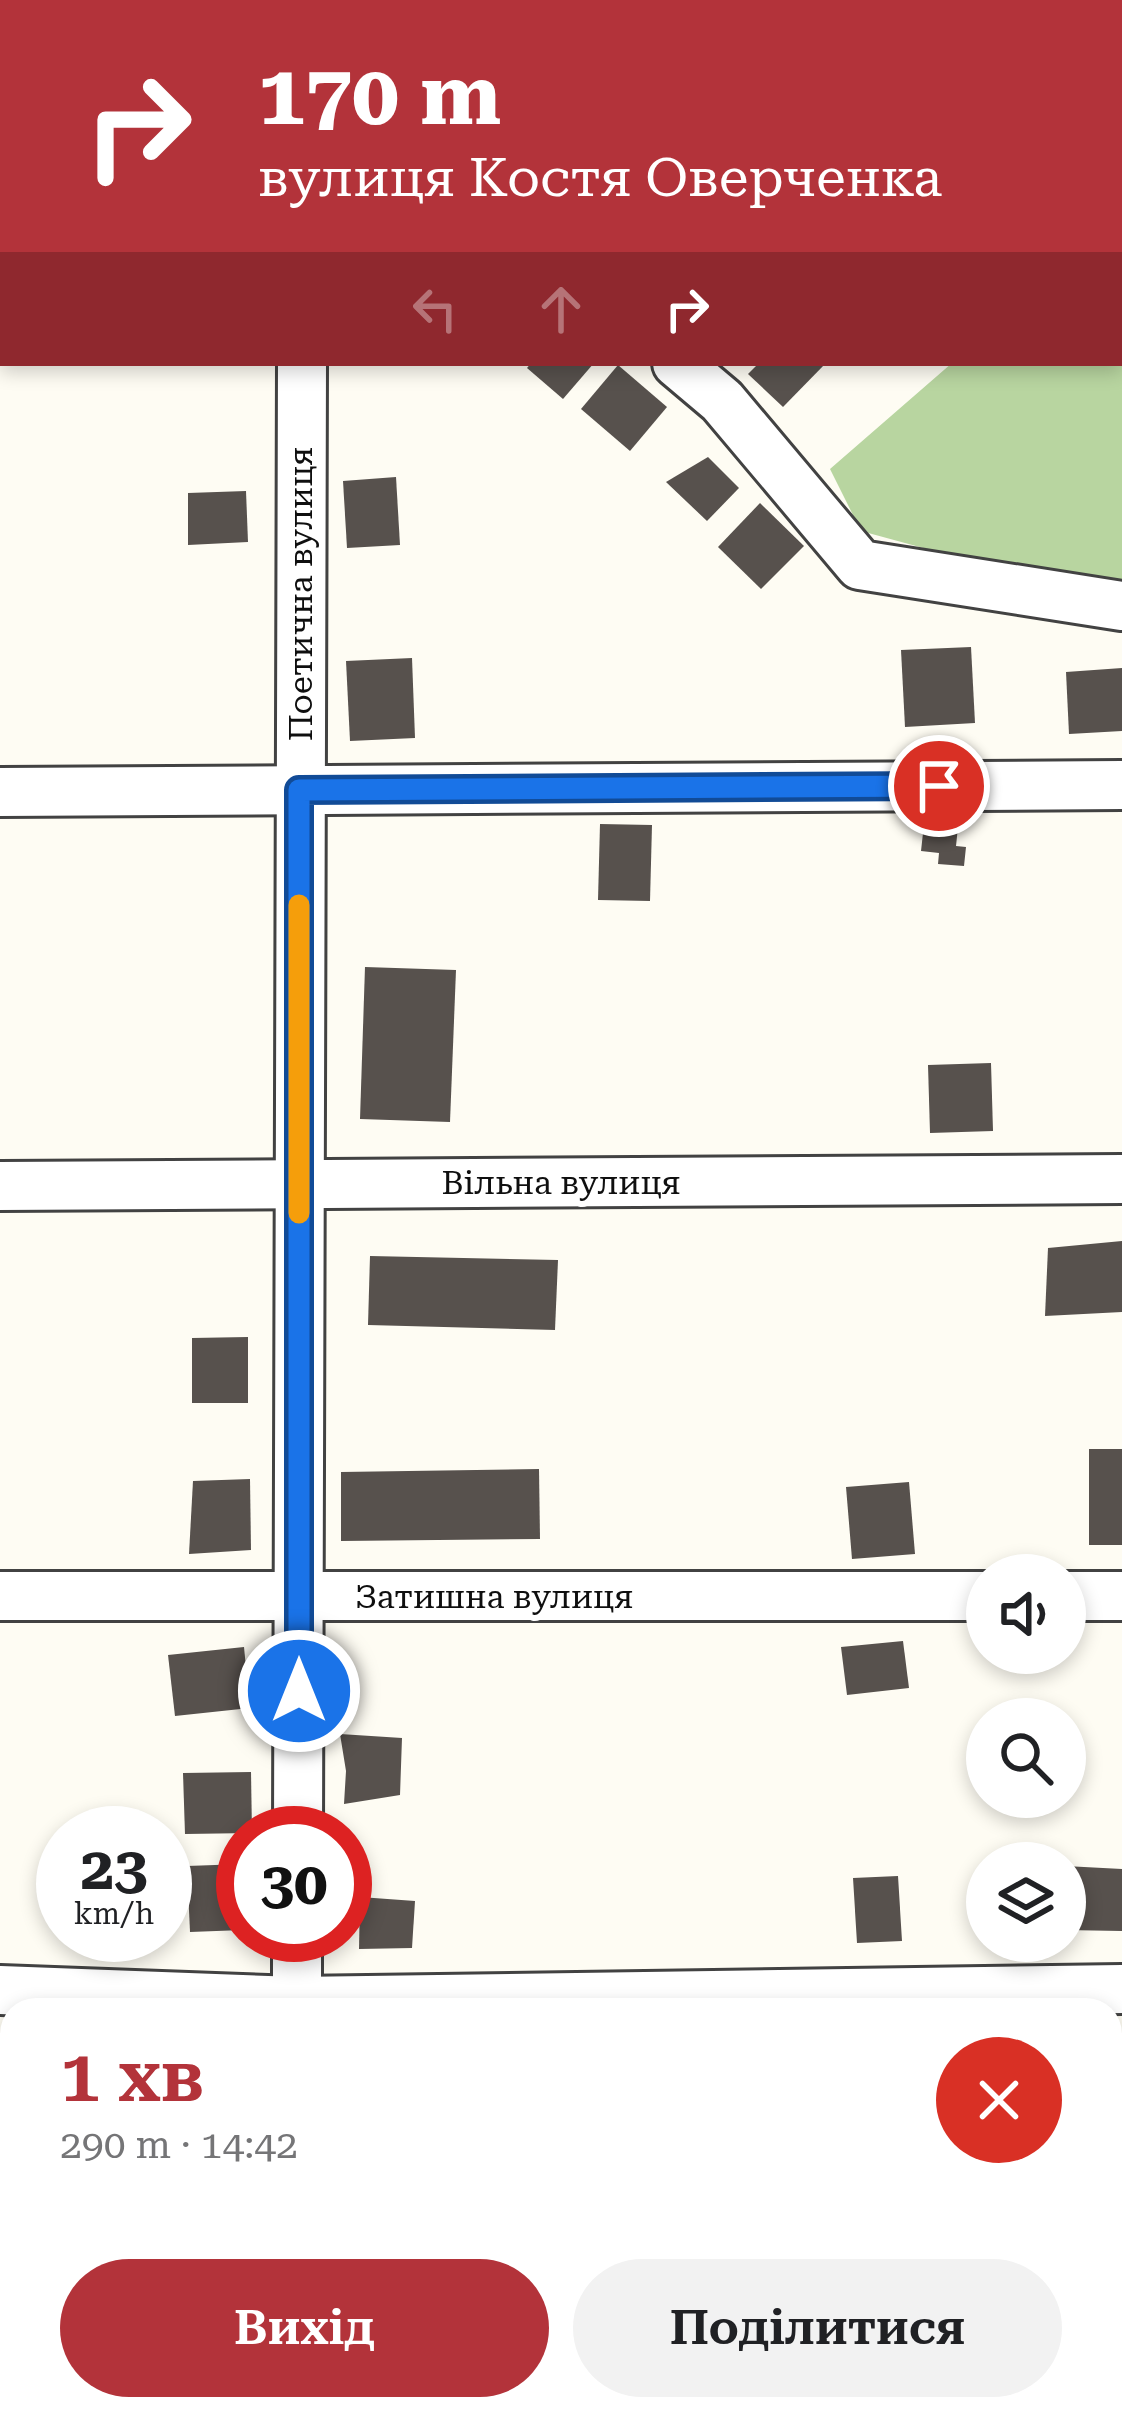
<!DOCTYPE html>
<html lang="uk">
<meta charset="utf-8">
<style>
body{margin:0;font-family:"Roboto Serif",serif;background:#f2f2f2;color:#202124;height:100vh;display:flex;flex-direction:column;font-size:45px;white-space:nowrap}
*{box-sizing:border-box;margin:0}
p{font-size:39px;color:#757577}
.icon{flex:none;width:66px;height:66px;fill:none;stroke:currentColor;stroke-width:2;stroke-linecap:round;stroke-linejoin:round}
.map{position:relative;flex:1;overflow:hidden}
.side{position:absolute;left:0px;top:1998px;width:1122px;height:423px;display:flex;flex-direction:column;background:#fff;border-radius:36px 36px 0 0;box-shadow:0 6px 18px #0003}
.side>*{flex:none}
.guide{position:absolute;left:0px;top:0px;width:1122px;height:366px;box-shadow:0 6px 18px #0003;background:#b3333a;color:#fff;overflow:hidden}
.fabs{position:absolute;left:966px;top:1554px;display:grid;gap:24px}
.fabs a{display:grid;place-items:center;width:120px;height:120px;border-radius:50%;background:#fff;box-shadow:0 6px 18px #0003;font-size:60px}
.speed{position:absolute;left:36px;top:1806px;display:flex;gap:24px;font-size:60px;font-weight:700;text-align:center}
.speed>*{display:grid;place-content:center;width:156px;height:156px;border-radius:50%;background:#fff;box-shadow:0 6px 18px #0003;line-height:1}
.speed small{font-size:30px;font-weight:400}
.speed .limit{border:18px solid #d22;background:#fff;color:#111}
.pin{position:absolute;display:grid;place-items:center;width:102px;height:102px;color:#fff;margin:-51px;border:6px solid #fff;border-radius:50%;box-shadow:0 3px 12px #0007}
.me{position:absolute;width:132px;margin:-66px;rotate:0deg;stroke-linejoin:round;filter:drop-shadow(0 0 9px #0008)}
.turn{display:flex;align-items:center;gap:42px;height:252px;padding:0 60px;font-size:54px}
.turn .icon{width:156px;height:156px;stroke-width:2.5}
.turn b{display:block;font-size:84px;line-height:102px}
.lanes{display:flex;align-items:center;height:114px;padding:0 60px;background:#0003;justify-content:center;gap:60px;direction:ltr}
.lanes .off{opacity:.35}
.round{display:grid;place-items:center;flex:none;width:126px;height:126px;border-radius:63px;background:#f2f2f2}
.head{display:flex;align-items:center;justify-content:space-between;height:204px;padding:0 60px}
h1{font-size:72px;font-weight:600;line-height:90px;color:#b3333a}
.button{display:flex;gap:24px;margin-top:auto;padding:24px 60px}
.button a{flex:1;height:138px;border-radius:72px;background:#b3333a;color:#fff;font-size:48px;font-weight:600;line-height:138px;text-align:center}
.button a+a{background:#f2f2f2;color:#202124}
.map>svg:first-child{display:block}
</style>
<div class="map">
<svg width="1122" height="2420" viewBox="0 0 1122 2420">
<rect width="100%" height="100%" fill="#fefcf3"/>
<!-- forest -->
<g fill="#b8d5a0">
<path d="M1122 0V584L982 564 861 531 830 469 952 363H1119V3L0 1Z"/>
<path d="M564 2409H985L1007 2420H552Z"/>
</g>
<!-- building -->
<g fill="#57514d">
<path d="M531 363H594L563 399 527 368Z"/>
<path d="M759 363H826L783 407 748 374Z"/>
<path d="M618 365 667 407 630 451 581 409Z"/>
<path d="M708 457 739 488 707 521 666 482Z"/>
<path d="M396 477 400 545 347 548 343 481Z"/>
<path d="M246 491 248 542 188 545V493Z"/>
<path d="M760 503 804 546 761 589 718 547Z"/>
<path d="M971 647 975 723 905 727 901 650Z"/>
<path d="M412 658 415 738 350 741 346 661Z"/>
<path d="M1122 668V731L1069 734 1066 672Z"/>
<path d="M600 824 652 825 650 901 598 900Z"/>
<path d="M924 824 958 827 956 846 966 847 964 866 938 864 939 853 921 851Z"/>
<path d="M365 967 456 970 450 1122 360 1119Z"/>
<path d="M991 1063 993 1131 930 1133 928 1065Z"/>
<path d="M1122 1241V1312L1045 1316 1048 1248Z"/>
<path d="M370 1256 558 1260 555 1330 368 1325Z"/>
<path d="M248 1337V1403H192V1338Z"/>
<rect x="1089" y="1449" width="33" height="96"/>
<path d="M539 1469 540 1539 341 1541V1472Z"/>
<path d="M250 1479 251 1550 189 1554 193 1481Z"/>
<path d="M909 1482 915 1554 852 1559 846 1487Z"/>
<path d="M903 1641 909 1688 847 1695 841 1647Z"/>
<path d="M244 1647 250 1708 175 1716 168 1655Z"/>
<path d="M340 1734 402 1738 400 1795 344 1804 346 1771Z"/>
<path d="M251 1772 252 1833 185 1834 183 1773Z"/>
<path d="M243 1864V1930L190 1932 187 1866Z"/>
<path d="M1065 1866 1122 1869V1931L1065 1930Z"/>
<path d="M898 1876 902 1941 857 1943 853 1878Z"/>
<path d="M360 1897 415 1901 412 1948 359 1949Z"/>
<path d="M1122 2050V2118H1110V2054Z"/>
</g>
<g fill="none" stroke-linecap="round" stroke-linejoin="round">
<!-- minor casing -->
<g stroke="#424242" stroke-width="54">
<g id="minor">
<path d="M0 211H3"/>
<path d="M677 363 722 401 860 565 1122 606"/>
<path d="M0 792 1122 785"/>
<path d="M0 1186 1122 1179"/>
<path d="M0 1596H987"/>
<path d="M1065 1596H1122"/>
<path d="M298 1833 302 363"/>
<path d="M0 1990 296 2001 1122 1989"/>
<path d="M297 2010V1935"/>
<path d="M0 2385H12"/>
<path d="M266 2420 278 2409"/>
</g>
</g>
<!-- minor -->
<use href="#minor" stroke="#fff" stroke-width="48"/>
</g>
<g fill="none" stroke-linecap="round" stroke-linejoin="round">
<!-- route casing -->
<g stroke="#114b97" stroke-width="30">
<path id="route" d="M299 1691V790L939 786"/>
</g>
<!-- route -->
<use href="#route" stroke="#1a73e8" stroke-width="21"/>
<!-- slow -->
<path stroke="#f59e0b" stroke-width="21" d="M299 905V1213"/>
</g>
<g text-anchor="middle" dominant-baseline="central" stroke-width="12" stroke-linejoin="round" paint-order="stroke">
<!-- street labels -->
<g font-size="33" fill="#0f0f0f" stroke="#fff">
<text transform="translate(300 594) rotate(-90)">Поетична вулиця</text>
<text x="561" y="1182">Вільна вулиця</text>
<text x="494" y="1596">Затишна вулиця</text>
</g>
</g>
</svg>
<div class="fabs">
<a><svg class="icon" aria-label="sound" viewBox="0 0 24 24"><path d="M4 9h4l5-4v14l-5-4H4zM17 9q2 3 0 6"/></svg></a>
<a><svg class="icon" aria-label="search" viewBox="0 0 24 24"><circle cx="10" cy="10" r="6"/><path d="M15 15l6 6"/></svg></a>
<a><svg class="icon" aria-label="layers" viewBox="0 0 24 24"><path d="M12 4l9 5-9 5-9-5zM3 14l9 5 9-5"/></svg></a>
</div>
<div class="speed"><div>23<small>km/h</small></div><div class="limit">30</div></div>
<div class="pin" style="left:939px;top:786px;background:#d93025"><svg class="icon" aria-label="arrive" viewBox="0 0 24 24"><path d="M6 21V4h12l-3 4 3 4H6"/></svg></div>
<svg class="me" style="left:299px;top:1691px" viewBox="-20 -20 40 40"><circle r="17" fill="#1a73e8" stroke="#fff" stroke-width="3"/><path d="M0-11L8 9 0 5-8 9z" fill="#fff"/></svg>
<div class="guide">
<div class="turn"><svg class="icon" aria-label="right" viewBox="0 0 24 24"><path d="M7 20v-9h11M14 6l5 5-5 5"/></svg><div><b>170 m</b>вулиця Костя Оверченка</div></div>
<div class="lanes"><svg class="icon off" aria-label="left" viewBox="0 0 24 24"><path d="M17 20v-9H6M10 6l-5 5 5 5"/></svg><svg class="icon off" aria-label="ahead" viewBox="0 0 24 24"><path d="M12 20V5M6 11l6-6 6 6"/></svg><svg class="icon" aria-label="right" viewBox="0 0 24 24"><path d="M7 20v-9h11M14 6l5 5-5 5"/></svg></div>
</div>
<section class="side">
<div class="head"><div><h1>1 хв</h1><p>290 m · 14:42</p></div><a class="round" style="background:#d93025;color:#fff"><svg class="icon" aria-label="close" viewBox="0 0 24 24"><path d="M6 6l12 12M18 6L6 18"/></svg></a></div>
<div class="button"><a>Вихід</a><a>Поділитися</a></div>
</section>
</div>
